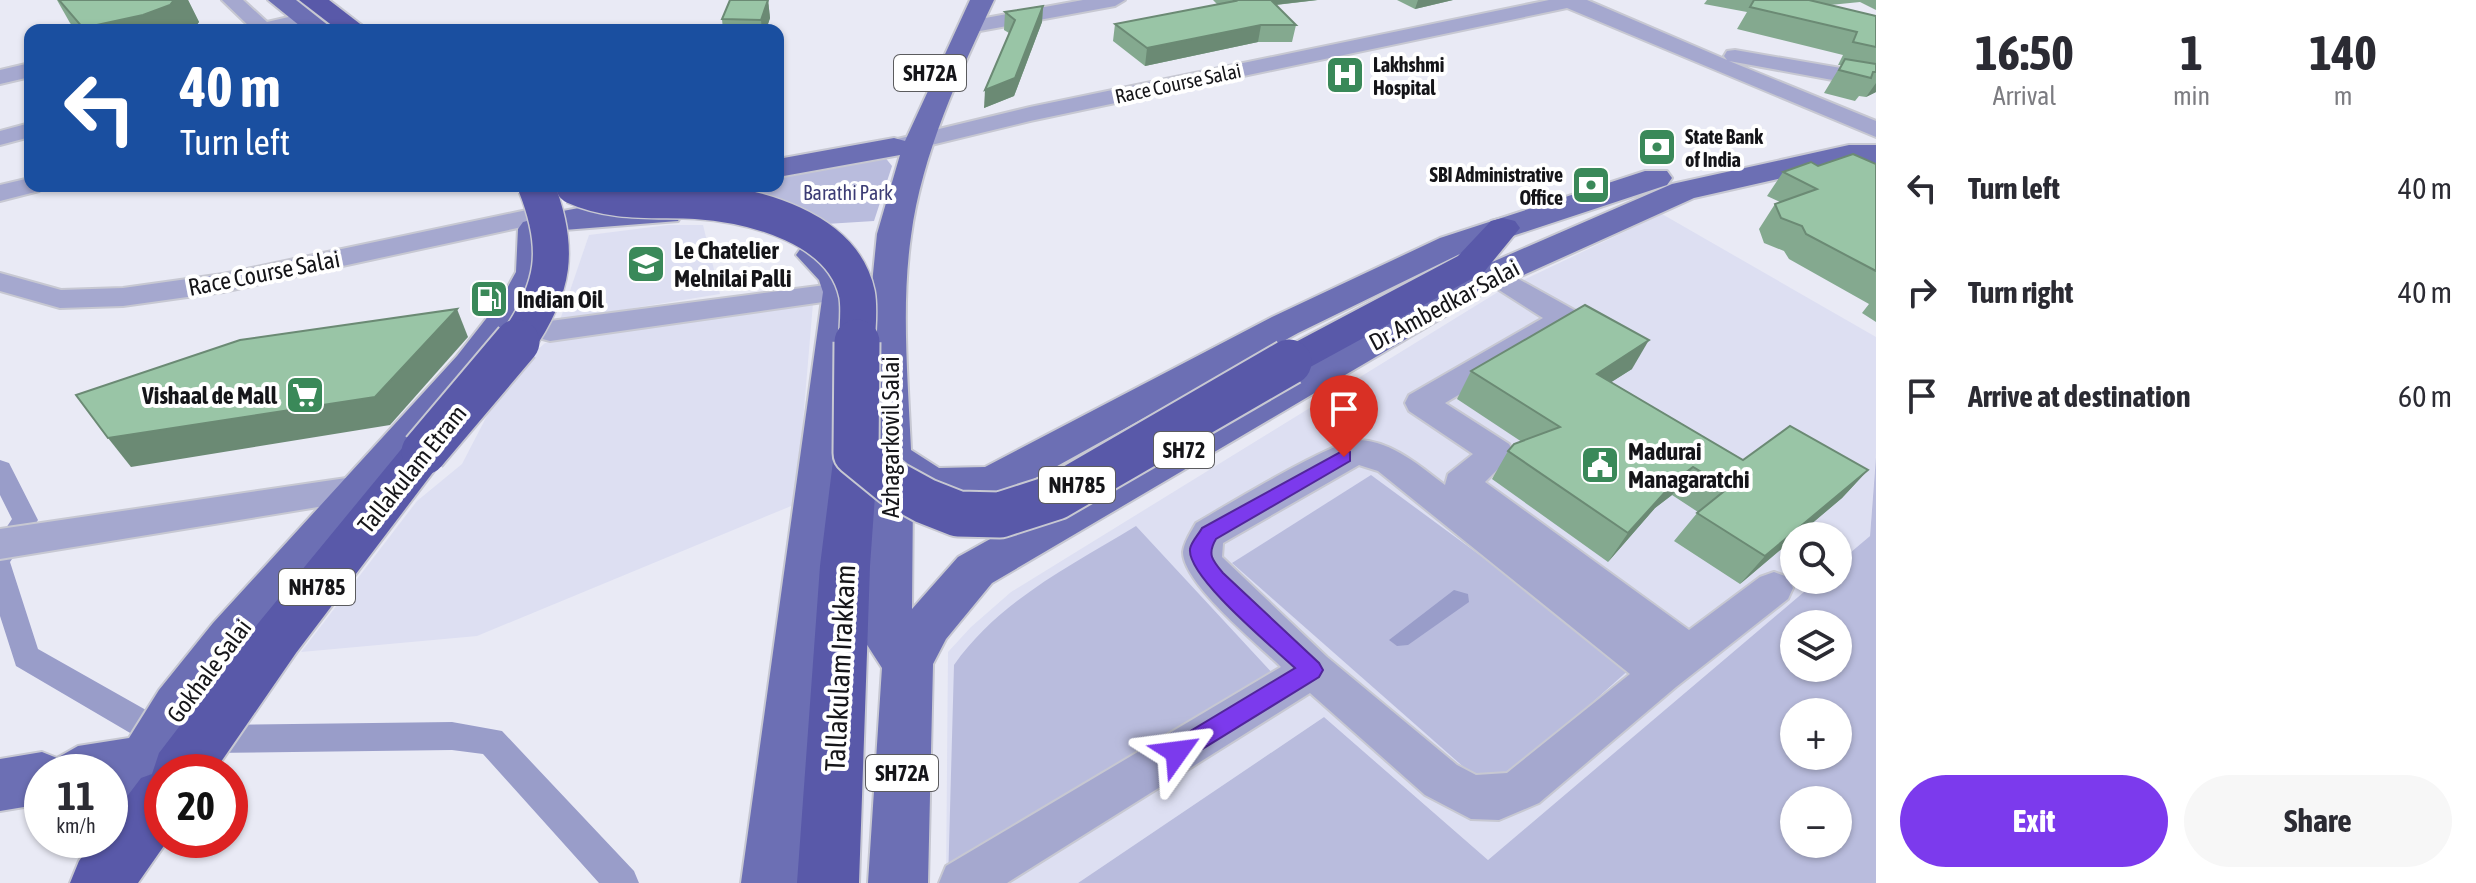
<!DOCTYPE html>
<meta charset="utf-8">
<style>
body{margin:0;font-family:"Asap Condensed",sans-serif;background:#f7f7f7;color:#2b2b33;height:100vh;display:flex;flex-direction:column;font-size:30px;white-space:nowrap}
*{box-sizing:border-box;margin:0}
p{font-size:26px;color:#7c7c81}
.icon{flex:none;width:44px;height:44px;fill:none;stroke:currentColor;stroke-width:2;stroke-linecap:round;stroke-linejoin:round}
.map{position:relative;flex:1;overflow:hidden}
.sheet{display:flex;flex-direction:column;background:#fff;width:600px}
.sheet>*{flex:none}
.banner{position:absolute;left:24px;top:24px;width:760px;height:168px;border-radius:16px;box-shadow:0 2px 6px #0004;background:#1a4fa0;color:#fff;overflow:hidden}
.controls{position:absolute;left:1780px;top:522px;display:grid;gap:16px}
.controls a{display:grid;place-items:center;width:72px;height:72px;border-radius:50%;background:#fff;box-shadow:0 2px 6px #0004;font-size:40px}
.speed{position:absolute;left:24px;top:754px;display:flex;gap:16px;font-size:40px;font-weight:700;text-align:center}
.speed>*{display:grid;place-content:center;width:104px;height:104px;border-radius:50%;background:#fff;box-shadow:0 2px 6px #0004;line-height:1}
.speed small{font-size:20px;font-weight:400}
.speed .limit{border:12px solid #d22;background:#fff;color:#111}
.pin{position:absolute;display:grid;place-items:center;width:68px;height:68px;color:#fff;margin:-82px -34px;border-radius:50% 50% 50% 0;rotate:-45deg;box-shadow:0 0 8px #0007}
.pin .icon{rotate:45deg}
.me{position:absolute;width:88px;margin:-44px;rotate:59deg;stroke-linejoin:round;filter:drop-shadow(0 0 6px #0008)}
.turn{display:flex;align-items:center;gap:28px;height:168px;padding:0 24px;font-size:36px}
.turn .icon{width:104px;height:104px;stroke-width:2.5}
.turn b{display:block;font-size:56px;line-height:68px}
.eta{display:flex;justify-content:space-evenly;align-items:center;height:136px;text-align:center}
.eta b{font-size:48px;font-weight:700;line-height:56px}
.action{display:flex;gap:16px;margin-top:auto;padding:16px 24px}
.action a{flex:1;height:92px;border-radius:48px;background:#7c3aed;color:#fff;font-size:32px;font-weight:700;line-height:92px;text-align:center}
.action a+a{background:#f7f7f7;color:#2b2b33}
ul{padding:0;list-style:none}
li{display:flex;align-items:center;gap:24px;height:104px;padding:0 24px}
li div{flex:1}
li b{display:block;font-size:30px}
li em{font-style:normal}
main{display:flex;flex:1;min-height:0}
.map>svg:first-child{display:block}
</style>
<main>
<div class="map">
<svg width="1876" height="883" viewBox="0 0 1876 883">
<rect width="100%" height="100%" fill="#e9eaf5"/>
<!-- built -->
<g fill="#dddff2">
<path d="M1662 214 1876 337V454L1870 536 1838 563V536H1794V580H1818L1488 860 1324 717 1078 883H946L948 652 971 627 1011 592 1498 292Z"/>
<path d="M668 225H703L720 294 560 320 589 235Z"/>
<path d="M813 303 796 504 477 636 301 652 417 501 462 464 507 377 545 343Z"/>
</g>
<!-- green -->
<g fill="#b9bcdd" fill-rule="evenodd">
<path d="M884 156 892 166 874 221 826 224 756 194 759 186H778V176Z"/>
<path d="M1876 457V883H1078L1324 717 1488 860 1818 580H1838V563L1870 536ZM1838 624V668H1794V624ZM1838 712V756H1794V712ZM1838 800V844H1794V800Z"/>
<path d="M1371 475 1632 667 1492 792 1232 563Z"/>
<path d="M1136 526 1276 677 948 883 954 665C999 601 1070 566 1136 526Z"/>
</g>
<!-- water -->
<path fill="#999dc9" d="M1454 590 1468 594 1469 602 1408 645 1397 646 1389 640Z"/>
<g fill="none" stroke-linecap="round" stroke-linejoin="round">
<!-- canal -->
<g fill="#999dc9" fill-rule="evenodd">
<path d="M0 460 9 463 38 520 10 562 38 649 176 727 180 737 176 747 165 751 154 747 16 666 0 616V537L12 519 0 495Z"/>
<path d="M452 722 502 731 634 871 639 883H599L483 754 452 750 206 753 195 749 191 739 195 729 206 725Z"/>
</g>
<!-- minor casing -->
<g stroke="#c7c8d2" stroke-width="4">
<g id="minor">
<path d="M222 0H243L267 22 306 13 316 19 313 23 285 30H248L250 27Z"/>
<path d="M1083 0H1125L1115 6 969 33 959 27 969 21Z"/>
<path d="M1549 0H1587L1727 60 1724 56 1727 51 1735 50 1876 74V88L1729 61 1876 121V137L1567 8 1030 121 894 154 882 147 885 142 1030 107Z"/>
<path d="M30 63V77L0 84V70Z"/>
<path d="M30 123V137L0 145V131Z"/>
<path d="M30 178V186H43L39 191 0 201V185Z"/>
<path d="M527 210 536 212 540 218 536 224 223 292 123 306 60 308 0 291V273L61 290 123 288 223 274Z"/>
<path d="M1495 266 1576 311 1580 318 1576 325 1445 403 1509 444 1514 453 1485 482 1689 630 1760 577 1774 572 1788 577 1793 588 1788 599 1676 687 1539 803 1499 820 1471 819 1425 795 1310 693 1007 883H939L946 866 1281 667C1258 644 1183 584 1183 552 1184 542 1191 532 1196 523 1224 507 1335 439 1359 440 1392 441 1421 467 1445 485L1448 474 1473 454 1409 411 1405 403 1409 395 1543 318 1485 281 1481 275 1485 269ZM1359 465 1378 471 1630 674 1507 773 1476 775 1457 765 1327 657 1222 557 1223 543Z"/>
<path d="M841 283 851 286 856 292 851 298 550 341 539 338 535 331 539 324 550 321Z"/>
<path d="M360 476 373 480 378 489 373 498 0 559V529Z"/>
</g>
</g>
<!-- major casing -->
<g stroke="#c7c8d2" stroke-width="4">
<g id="major">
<path d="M268 0H296L334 30H305Z"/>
<path d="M970 0H994C959 75 922 153 911 236 901 307 908 379 911 450L939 468 985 467 1272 317 1440 238 1645 171H1667L1672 178 1667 185 1464 252 1298 333 1012 491 957 502 913 492 912 609 958 557 1460 276 1672 184 1849 145H1876V163H1849L1694 198 1486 292 992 583 946 639 933 664 928 883H868L882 668 862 637 868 500 869 314 877 234 900 155 778 177V159L894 138 905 141Z"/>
<path d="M666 204 678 207 682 214 678 221 564 230 552 227 547 220 552 213 595 205Z"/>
<path d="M535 219 547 222C554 233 555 262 550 275 528 332 471 390 432 437 340 545 239 649 169 772H162V785L130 841 110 849 89 840H110V772H42V804L0 811V759L42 752 57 758 78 746 129 738 159 690 213 623 457 356 500 301 516 272 518 229 523 222Z"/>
<path d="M813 245C836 250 851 271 859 292L801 883H741L823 292 819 280 796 255 801 248Z"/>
</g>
</g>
<!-- highway casing -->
<g stroke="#c7c8d2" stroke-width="4">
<g id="highway">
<path d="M299 0H329L368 30H338Z"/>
<path d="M1503 218 1515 221 1520 228 1484 272 1303 371 1289 375 1275 371 1269 362 1275 353 1458 256 1491 221Z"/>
<path d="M424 436 440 441 446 452 440 463 296 653 214 772H162V840H168L138 883H70L79 861 94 840H110V819L141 778 152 774 159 753 260 621 408 441Z"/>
<path d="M856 437 872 442 878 453 870 566 859 883H797L820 566 834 453 840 442Z"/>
</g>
</g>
<!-- minor -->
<use href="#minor" fill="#a5a8cf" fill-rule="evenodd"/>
<!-- major -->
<use href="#major" fill="#6c6fb4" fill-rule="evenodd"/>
<!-- highway -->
<use href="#highway" fill="#5959a9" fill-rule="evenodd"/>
<!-- highway-bridge-far1 casing -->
<g stroke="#c7c8d2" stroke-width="39" stroke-linecap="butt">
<g id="highway-bridge-far1">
<path d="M574 186C614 204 653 199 696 201 753 205 843 227 857 294 860 310 857 328 857 344"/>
<path d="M516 344C555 288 561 249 536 186"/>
</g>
</g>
<!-- highway-bridge casing -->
<g stroke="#c7c8d2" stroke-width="49" stroke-linecap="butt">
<g id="highway-bridge">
<path d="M857 342 856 453 894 484 925 501 958 514 1000 515 1056 497 1289 362"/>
<path d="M424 452 517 342"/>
</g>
</g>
<!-- highway-bridge-far1 -->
<use href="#highway-bridge-far1" stroke="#5959a9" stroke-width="36"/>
<!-- highway-bridge -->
<use href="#highway-bridge" stroke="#5959a9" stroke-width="45"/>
</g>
<!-- wall -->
<g fill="#84a98f">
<path d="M57 0H188L199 22 193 30H76L70 23Z"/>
<path d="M768 0 770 18 766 30H723L722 19Z"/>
<path d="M1213 0H1318L1276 5 1296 25 1292 42H1258L1145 66 1113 41 1115 24 1218 5Z"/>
<path d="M1397 0H1453L1415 9Z"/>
<path d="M1707 0H1876V10L1860 2 1830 5 1876 16V92L1866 97 1859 96 1855 101 1824 93 1841 65H1838L1843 55 1737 29 1747 12 1704 4Z"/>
<path d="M1043 6 1042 22 1014 96 984 108 1009 33 1004 30 1005 12Z"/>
<path d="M1876 164V322L1862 313 1869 304 1789 259 1784 251 1764 243 1759 229 1775 204 1780 202 1767 196 1783 172 1818 166Z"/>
<path d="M1632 369 1611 382 1743 460 1868 470 1842 498 1740 584 1674 541 1698 512 1672 495 1655 508 1608 562 1492 479 1508 451 1522 442 1457 399 1471 371Z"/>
</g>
<!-- shaded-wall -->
<g fill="#6b8a74">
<path d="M174 0H188L199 22 193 30H84L83 28Z"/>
<path d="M768 0 770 18 766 30H762L761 20Z"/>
<path d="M1259 0H1317L1257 7Z"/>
<path d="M1418 0H1453L1415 9Z"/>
<path d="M1043 6 1042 22 1014 96 984 108 985 90Z"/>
<path d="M1261 25 1258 42 1145 66 1147 48Z"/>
<path d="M1876 83V92L1866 97Z"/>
<path d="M457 309 468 337 390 425 131 467 108 438Z"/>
<path d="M1649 340 1632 369 1580 402 1597 374Z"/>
<path d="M1693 467 1672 495 1655 508 1608 562 1628 533 1676 480Z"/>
<path d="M1868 470 1842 498 1797 536H1794V538L1740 584 1765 556Z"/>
</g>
<!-- building -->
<g fill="#99c5a6" stroke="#6b8a74" stroke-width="2">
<path d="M59 0H174L170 5 143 15 83 28Z"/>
<path d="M730 0H768L761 20 722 19Z"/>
<path d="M1233 0H1271L1296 25H1261L1147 48 1115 24 1235 1Z"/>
<path d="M1754 0H1809L1876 16V47L1853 42 1857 32 1750 7Z"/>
<path d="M1043 6 1015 78 985 90 1015 20 1005 12Z"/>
<path d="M1845 59 1876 64V72H1873L1871 78 1839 70Z"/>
<path d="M1853 154 1876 164V271L1806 234 1802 226 1781 218 1775 204 1817 189 1783 172 1811 162 1818 166Z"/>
<path d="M1585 305 1649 340 1597 374 1743 460 1790 426 1868 470 1765 556 1697 513 1728 488 1693 467 1676 480 1628 533 1508 451 1514 444 1560 427 1471 371Z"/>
<path d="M457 309 375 397 108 438 76 395 240 340Z"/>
</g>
<!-- route -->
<path fill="#7c3aed" stroke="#51269a" stroke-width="2" d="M1344 450 1350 452V461L1216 539C1207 554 1212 560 1223 573L1319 663 1323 670 1319 677 1186 759 1177 763 1169 759 1166 752 1169 744 1295 668C1274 648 1187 577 1190 549 1191 542 1199 534 1202 528Z"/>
<!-- icons -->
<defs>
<g id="hospital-square" transform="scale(2)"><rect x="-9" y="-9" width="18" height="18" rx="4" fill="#3a8959" stroke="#fff"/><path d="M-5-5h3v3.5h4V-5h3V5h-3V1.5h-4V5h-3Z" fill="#fff"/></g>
<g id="bank-square" transform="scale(2)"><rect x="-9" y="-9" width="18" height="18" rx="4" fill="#3a8959" stroke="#fff"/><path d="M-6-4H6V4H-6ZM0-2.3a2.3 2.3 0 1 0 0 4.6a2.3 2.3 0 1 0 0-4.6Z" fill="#fff"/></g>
<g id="school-square" transform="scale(2)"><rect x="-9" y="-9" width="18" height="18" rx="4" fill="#3a8959" stroke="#fff"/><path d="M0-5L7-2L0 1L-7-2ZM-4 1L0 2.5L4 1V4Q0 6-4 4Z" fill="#fff"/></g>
<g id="fuel-square" transform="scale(2)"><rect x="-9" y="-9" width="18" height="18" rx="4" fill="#3a8959" stroke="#fff"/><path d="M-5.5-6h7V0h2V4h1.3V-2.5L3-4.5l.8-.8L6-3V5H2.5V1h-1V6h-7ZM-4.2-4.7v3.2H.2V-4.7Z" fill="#fff"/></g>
<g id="supermarket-square" transform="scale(2)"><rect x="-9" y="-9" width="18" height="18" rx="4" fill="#3a8959" stroke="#fff"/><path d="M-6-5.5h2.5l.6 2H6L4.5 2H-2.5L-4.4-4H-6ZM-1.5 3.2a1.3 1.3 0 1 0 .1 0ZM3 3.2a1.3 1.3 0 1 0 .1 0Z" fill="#fff"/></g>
<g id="civic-square" transform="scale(2)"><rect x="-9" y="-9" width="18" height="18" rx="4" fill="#3a8959" stroke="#fff"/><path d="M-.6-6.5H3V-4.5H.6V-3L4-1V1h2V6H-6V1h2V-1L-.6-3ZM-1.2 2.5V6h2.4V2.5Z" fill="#fff"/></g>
</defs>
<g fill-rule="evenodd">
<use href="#hospital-square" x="1345" y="75"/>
<use href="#bank-square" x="1657" y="147"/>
<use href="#bank-square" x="1591" y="185"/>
<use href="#school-square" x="646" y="264"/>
<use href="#fuel-square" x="489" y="299"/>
<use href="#supermarket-square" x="305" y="395"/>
<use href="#civic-square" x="1600" y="465"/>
</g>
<g text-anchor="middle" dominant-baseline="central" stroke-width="8" stroke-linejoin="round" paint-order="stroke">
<!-- far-poi labels -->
<g font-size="20" font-weight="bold" fill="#151519" stroke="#fff" text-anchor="start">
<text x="1373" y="64">Lakhshmi<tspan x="1373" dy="23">Hospital</tspan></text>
<text x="1685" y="136">State Bank<tspan x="1685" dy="23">of India</tspan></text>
<text x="1563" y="174" text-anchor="end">SBI Administrative<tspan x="1563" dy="23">Office</tspan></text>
</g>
<!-- far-street labels -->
<g font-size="20" fill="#151519" stroke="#fff">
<text transform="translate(1178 83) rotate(-12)">Race Course Salai</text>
</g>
<!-- far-park labels -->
<g font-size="20" fill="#3c3c75" stroke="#fff">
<text x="848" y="192">Barathi Park</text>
</g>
<!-- shield labels -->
<g fill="#fff" stroke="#5b5b5e" stroke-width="2">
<rect x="894" y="55" width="72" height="36" rx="6"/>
<rect x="1154" y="432" width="60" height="36" rx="6"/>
<rect x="1039" y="467" width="76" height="36" rx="6"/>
<rect x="279" y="569" width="76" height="36" rx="6"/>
<rect x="866" y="755" width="72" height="36" rx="6"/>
</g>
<g font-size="22" font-weight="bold" fill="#151519">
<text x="930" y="73">SH72A</text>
<text x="1184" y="450">SH72</text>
<text x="1077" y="485">NH785</text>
<text x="317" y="587">NH785</text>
<text x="902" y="773">SH72A</text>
</g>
<!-- poi labels -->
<g font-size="24" font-weight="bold" fill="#151519" stroke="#fff" text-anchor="start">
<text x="674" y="250">Le Chatelier<tspan x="674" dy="28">Melnilai Palli</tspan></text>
<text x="517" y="299">Indian Oil</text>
<text x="277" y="395" text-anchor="end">Vishaal de Mall</text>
<text x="1628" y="451">Madurai<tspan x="1628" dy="28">Managaratchi</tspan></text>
</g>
<!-- street labels -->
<g font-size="24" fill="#151519" stroke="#fff">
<text transform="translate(264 273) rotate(-11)">Race Course Salai</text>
<text transform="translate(1444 305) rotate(-28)">Dr. Ambedkar Salai</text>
<text transform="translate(890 437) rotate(-90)">Azhagarkovil Salai</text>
<text transform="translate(412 469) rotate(-51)">Tallakulam Etram</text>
<text transform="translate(209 671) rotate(-53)">Gokhale Salai</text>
</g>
<!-- near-street labels -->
<g font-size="28" fill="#151519" stroke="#fff">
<text transform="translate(840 668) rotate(-87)">Tallakulam Irakkam</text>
</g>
</g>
</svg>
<div class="controls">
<a><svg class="icon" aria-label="search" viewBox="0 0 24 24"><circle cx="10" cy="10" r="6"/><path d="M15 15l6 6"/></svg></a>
<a><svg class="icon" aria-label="layers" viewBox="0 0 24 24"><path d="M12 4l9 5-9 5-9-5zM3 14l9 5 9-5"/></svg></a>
<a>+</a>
<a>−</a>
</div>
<div class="speed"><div>11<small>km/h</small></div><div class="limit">20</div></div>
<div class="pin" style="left:1344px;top:457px;background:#d93025"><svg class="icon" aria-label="arrive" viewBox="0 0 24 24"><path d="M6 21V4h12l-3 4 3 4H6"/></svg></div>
<svg class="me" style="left:1177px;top:752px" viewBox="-20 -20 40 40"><path d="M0-17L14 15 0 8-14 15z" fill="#7c3aed" stroke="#fff" stroke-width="4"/></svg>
<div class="banner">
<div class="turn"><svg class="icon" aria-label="left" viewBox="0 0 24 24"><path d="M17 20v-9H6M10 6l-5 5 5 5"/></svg><div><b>40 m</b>Turn left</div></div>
</div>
</div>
<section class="sheet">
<div class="eta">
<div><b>16:50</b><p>Arrival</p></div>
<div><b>1</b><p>min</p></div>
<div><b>140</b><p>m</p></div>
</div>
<ul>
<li><svg class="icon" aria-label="left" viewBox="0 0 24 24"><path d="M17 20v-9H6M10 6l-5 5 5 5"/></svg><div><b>Turn left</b></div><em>40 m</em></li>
<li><svg class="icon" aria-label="right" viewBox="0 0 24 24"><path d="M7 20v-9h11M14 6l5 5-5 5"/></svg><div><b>Turn right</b></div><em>40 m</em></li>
<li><svg class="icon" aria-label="arrive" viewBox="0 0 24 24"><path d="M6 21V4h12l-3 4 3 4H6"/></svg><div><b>Arrive at destination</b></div><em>60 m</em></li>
</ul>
<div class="action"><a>Exit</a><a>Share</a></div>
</section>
</main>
